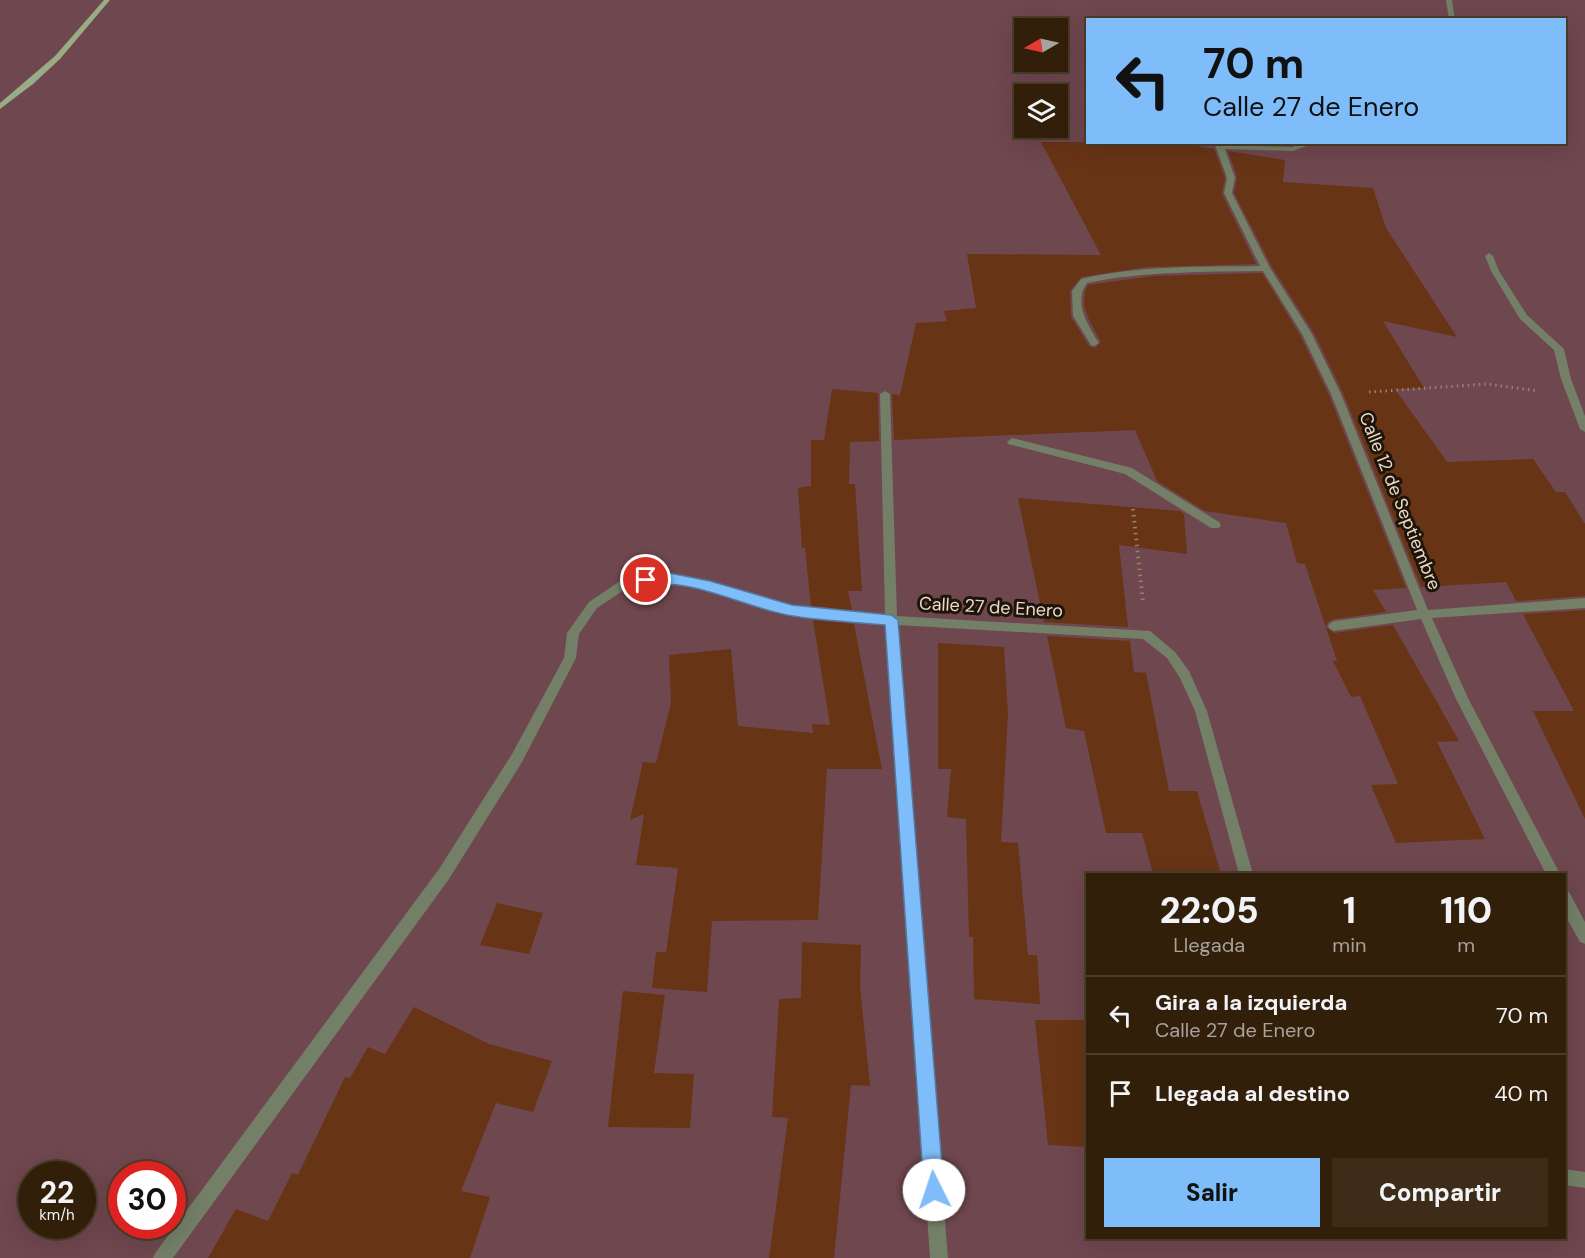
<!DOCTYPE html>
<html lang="es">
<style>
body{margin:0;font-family:"DM Sans",sans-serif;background:#3d2c17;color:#f1f3f6;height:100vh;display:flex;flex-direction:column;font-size:22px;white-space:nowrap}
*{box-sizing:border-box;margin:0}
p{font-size:20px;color:#a8a29c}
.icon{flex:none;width:33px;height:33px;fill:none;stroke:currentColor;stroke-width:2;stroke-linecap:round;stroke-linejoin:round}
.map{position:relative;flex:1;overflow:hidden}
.details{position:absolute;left:1086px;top:873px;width:480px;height:366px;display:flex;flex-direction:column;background:#311f09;border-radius:0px;box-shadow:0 6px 24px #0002,0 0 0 2px #4c3d2a}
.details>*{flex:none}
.top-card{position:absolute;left:1086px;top:18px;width:480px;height:126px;border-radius:0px;box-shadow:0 6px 24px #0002,0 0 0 2px #4c3d2a;background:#7ebdf9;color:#111;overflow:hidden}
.needle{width:39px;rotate:261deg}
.tools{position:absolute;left:1014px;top:18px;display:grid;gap:12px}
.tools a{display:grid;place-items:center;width:54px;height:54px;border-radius:0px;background:#311f09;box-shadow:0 6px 24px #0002,0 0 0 2px #4c3d2a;font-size:30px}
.speed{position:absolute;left:18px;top:1161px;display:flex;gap:12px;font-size:30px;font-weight:700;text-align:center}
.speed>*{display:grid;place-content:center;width:78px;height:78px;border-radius:50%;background:#311f09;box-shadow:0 6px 24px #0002,0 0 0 2px #4c3d2a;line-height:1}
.speed small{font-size:15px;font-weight:400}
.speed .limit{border:9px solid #d22;background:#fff;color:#111}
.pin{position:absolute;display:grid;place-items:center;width:51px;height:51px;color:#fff;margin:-26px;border:3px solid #fff;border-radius:50%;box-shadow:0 2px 6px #0007}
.me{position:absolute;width:66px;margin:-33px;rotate:356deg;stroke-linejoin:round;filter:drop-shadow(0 0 4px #0008)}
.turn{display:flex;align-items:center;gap:21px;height:126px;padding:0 18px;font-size:27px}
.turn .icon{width:78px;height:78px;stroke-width:2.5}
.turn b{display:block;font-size:42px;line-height:51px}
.eta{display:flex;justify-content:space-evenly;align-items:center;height:102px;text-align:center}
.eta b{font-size:36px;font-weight:800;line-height:42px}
.cta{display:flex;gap:12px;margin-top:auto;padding:12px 18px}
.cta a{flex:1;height:69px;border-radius:0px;background:#7ebdf9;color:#111;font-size:24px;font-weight:800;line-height:69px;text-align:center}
.cta a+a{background:#3d2c17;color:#f1f3f6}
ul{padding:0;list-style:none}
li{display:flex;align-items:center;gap:18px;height:78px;padding:0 18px;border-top:2px solid #4c3d2a}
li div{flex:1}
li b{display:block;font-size:22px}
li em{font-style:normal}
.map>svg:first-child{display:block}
</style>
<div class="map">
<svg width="1585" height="1258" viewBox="0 0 1585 1258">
<rect width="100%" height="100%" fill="#41290c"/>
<!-- green -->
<path fill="#6f474e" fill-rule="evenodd" d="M0 0H1585V1258H0ZM1088 20H1564V142H1088ZM1024 28H1058V62H1024ZM1024 94H1058V128H1024ZM1088 874H1564V1238H1088ZM32 1174H82V1226H32ZM122 1174H172V1226H122Z"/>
<!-- building -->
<g fill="#683416">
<path d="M1041 142H1191V145L1214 149 1225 178 1222 194 1256 264 1147 267 1081 277 1070 291 1071 317 1089 346 1095 348 1101 342 1089 320 1084 306 1085 291 1088 285 1153 276 1262 273 1300 335 1329 395 1406 588 1373 590 1386 612 1334 619 1328 622 1326 627 1334 633 1393 625 1459 741 1437 742 1485 839 1396 843 1371 785 1398 784 1360 696 1351 697 1333 661H1337L1305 564 1297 563 1286 523 1205 511 1157 481 1135 430 894 440 892 394 900 395 916 323 947 321 944 311 976 308 967 254 1101 255Z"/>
<path d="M1228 151 1285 160 1283 182 1373 188 1386 228 1457 337 1383 321 1424 388 1395 389 1447 462 1533 459 1556 492H1565L1585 524V596L1516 601 1506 582 1421 587 1343 393 1314 333 1272 267 1234 193 1237 177Z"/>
<path d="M832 389 878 393 879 441 850 442 849 484H855L862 591H848L852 610 811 606 805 548H802L798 488 811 486V440H824Z"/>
<path d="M1018 498 1180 511 1184 514 1187 554 1119 545 1128 627 1044 622Z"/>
<path d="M1585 610V819L1533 711H1574L1523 614Z"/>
<path d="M813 620 854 624 882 769H827L818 920 712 921 707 992 652 988 656 952H666L678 868 636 865 644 814 630 820 643 762 656 763 671 703 669 655 731 649 738 726 813 733 812 724 830 725Z"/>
<path d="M1047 636 1130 641 1134 672 1146 673 1169 791H1197L1221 874H1153L1142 833H1106L1084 731 1066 728Z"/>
<path d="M938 643 1004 647 1008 714 1001 842 1018 843 1028 955H1037L1040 1004 974 999 973 937H969L966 819 947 817 951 769H938Z"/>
<path d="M497 903 543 913 529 954 480 945Z"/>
<path d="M802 942 861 945 860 986 870 1086 851 1085 834 1258H769L788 1118 772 1117 779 999 801 998Z"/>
<path d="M623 991 665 995 654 1073 694 1074 690 1128 608 1127Z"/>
<path d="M414 1007 489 1044 552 1061 533 1112 496 1103 461 1191 490 1197 470 1258H208L236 1209 268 1221 292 1173 298 1175 345 1077 350 1078 368 1047 385 1054Z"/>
<path d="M1035 1020H1088V1147L1048 1145Z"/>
</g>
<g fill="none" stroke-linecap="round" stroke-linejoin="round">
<!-- path-far1 -->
<path stroke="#97836c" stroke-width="3" stroke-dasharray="1.5 4" stroke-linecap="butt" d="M1369 392 1487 384 1538 391"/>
<!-- path -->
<path stroke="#97836c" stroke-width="4" stroke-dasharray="1.5 4.5" stroke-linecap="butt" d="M1133 509 1143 603"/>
<!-- minor -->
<g fill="#737f67" fill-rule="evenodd">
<path d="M1446 0H1452L1455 20H1449Z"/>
<path d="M1214 142H1222L1223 145 1292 147 1304 142H1317L1293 151 1225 149 1235 178 1232 193 1270 268 1312 334 1341 394 1428 610 1585 598V608L1432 618 1468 698 1560 874H1546L1456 699 1421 619 1334 631 1330 629 1328 626 1330 623 1334 621 1417 610 1331 394 1302 334 1263 271C1205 272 1145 271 1087 283 1073 303 1088 325 1099 343L1094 346 1091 345 1073 316 1072 291 1081 279C1139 265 1201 267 1260 266L1224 193 1227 178Z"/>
<path d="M1489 253 1493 256 1499 271 1527 315 1564 349 1571 379 1585 416V432L1580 429 1561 379 1554 350 1520 319 1491 271 1485 256Z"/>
<path d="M885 391 890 394 897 616 1150 631 1175 652 1189 671 1207 711 1253 874H1239L1195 711 1180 678 1167 658 1143 639 897 625 948 1258H930L885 624 792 616 710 590 664 581 630 586 597 608 579 634 576 658 522 762 449 879 173 1258H153L156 1252 439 869 512 754 564 658 567 633 589 602 623 579 664 573 710 582 792 606 885 615 880 394Z"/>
<path d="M1012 438 1132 468 1219 522 1221 525 1219 528H1211L1125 474 1008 444 1007 442Z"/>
<path d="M1564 890 1569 892 1585 922V944L1580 942 1564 913Z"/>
<path d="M1564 1169 1585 1172V1188L1564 1185Z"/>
</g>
<!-- secondary -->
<path fill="#9aac85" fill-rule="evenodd" d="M104 0H110L60 59 33 84 0 109V103L55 56Z"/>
</g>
<!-- route -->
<path fill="#7ebdf9" stroke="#527ba2" stroke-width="1.5" d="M664 572 710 581 792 605 891 615 898 620 944 1190 941 1197 934 1200 927 1197 924 1190 885 625C855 622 823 621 793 616 743 608 697 578 646 585L639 580 646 575Z"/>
<g text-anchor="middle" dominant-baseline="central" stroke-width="6" stroke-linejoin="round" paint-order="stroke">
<!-- street labels -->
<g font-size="18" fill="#eadaca" stroke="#1f1409">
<text transform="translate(1400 501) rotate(68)">Calle 12 de Septiembre</text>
<text transform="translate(991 607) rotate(3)">Calle 27 de Enero</text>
</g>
</g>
</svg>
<div class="tools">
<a><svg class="needle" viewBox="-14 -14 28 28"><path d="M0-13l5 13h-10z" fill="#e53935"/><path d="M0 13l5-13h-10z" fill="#a8a29c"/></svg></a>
<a><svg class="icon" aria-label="layers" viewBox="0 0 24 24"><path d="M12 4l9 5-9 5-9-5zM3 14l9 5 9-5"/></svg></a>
</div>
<div class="speed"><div>22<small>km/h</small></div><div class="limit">30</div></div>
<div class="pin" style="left:646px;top:580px;background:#d93025"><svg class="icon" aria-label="arrive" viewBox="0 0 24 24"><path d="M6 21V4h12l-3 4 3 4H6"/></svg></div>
<svg class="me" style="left:934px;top:1190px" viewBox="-20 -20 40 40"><circle r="19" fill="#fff"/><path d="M0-13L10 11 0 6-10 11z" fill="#7ebdf9"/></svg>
<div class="top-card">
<div class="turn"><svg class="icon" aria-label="left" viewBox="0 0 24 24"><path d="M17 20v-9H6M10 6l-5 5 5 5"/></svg><div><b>70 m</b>Calle 27 de Enero</div></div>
</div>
<section class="details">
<div class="eta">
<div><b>22:05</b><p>Llegada</p></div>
<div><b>1</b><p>min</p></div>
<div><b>110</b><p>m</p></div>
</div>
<ul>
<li><svg class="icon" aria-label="left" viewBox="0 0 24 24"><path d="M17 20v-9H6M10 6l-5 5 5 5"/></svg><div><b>Gira a la izquierda</b><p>Calle 27 de Enero</p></div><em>70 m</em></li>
<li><svg class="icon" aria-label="arrive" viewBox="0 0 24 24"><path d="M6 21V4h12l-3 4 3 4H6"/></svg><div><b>Llegada al destino</b></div><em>40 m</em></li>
</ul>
<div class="cta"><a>Salir</a><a>Compartir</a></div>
</section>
</div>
